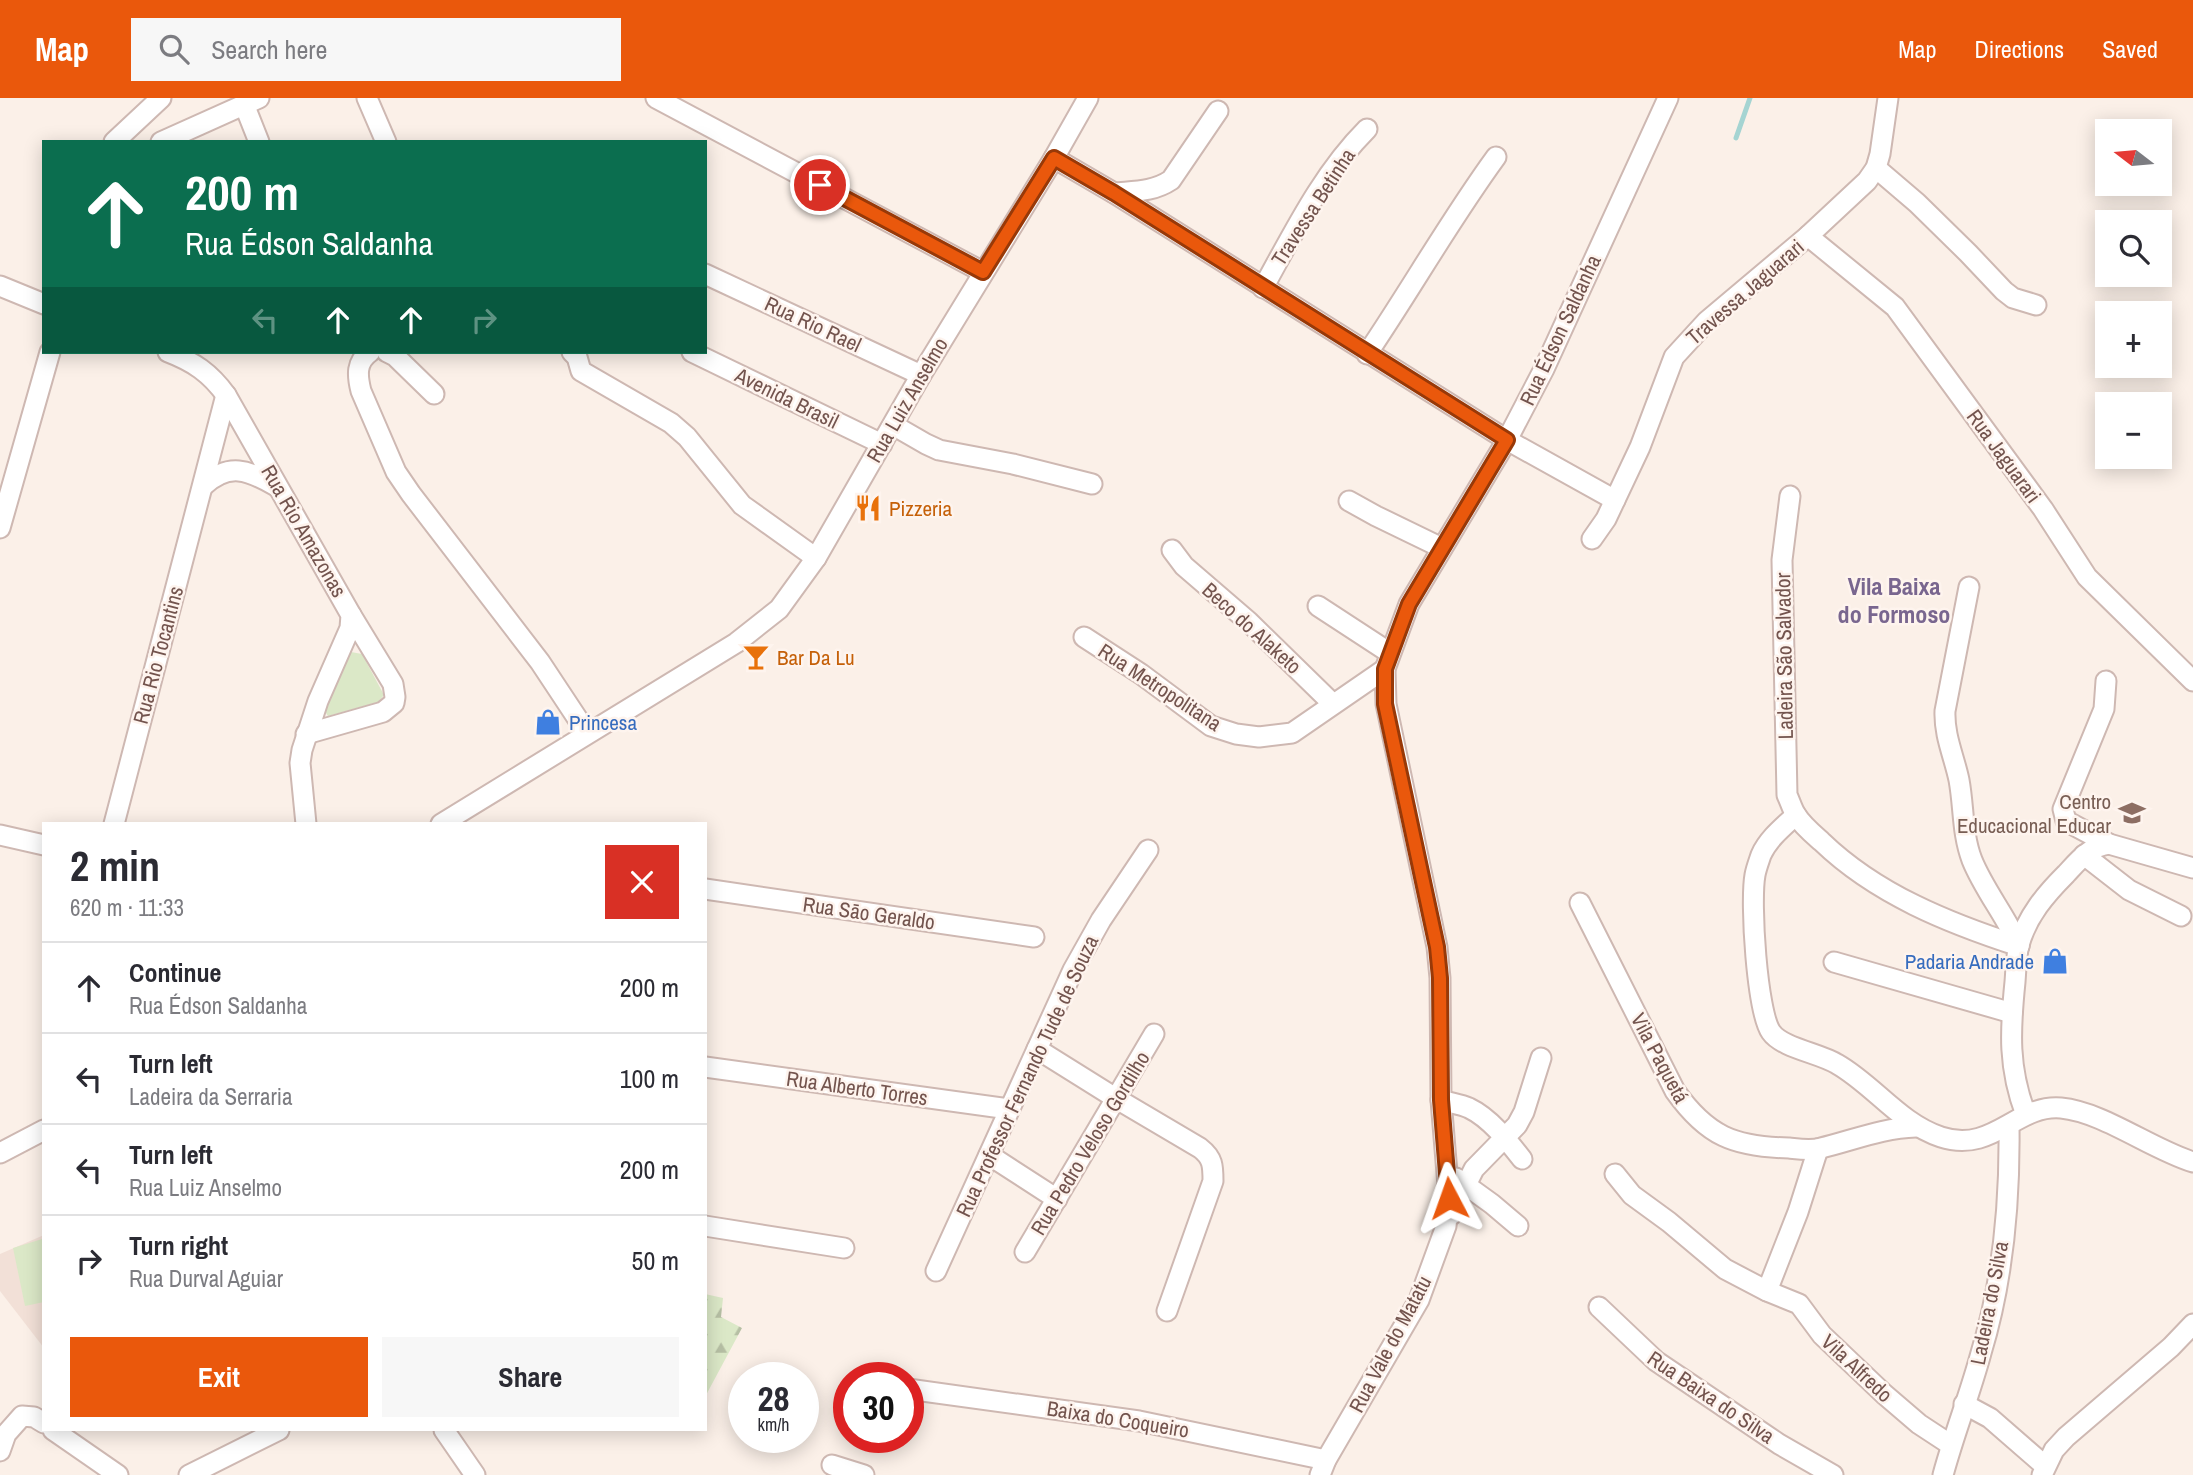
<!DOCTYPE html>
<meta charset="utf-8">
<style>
body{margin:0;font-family:"Archivo Narrow",sans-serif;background:#f7f7f7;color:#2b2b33;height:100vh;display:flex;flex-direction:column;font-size:26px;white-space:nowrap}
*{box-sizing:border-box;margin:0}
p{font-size:23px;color:#7c7c81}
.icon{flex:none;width:38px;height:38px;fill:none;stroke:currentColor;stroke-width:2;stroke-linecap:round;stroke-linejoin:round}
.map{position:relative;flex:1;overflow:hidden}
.panel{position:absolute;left:42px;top:724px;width:665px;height:609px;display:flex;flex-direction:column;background:#fff;border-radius:0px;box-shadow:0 4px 18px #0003}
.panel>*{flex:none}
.guide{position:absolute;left:42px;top:42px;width:665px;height:214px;border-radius:0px;box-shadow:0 4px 18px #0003;background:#0b6e4f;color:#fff;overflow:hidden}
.needle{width:46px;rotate:286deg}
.fabs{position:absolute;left:2095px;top:21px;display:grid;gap:14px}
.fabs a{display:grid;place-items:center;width:77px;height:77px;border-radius:0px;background:#fff;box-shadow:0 4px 18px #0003;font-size:35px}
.speed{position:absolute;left:728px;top:1264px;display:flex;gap:14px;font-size:35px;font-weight:700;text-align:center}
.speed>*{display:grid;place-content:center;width:91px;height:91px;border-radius:50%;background:#fff;box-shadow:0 4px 18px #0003;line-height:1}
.speed small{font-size:18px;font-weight:400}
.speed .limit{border:10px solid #d22;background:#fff;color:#111}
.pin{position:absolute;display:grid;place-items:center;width:60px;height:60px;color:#fff;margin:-30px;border:4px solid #fff;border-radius:50%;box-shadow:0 2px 7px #0007}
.me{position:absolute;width:77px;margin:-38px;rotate:356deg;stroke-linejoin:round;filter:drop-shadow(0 0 5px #0008)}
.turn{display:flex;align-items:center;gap:24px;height:147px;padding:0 28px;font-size:32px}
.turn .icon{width:91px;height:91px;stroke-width:2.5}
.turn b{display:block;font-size:49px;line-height:60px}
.lanes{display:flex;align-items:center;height:66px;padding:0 28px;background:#0003;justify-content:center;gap:35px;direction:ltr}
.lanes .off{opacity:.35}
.round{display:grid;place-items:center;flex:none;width:74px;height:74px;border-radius:0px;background:#f7f7f7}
.summary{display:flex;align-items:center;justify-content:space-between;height:119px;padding:0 28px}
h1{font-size:42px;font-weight:800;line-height:52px}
.action{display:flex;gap:14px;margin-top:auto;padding:14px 28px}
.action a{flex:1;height:80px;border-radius:0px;background:#ea580c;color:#fff;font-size:28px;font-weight:800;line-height:80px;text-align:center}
.action a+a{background:#f7f7f7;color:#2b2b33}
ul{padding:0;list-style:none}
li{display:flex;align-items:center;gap:21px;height:91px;padding:0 28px;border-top:2px solid #e1e1e2}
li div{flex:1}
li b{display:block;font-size:26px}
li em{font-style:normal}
header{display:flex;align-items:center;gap:42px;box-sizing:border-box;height:98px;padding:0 35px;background:#ea580c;color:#fff}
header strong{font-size:33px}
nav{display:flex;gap:38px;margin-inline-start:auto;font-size:24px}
.search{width:490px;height:63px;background:#f7f7f7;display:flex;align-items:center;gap:18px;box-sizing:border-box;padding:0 24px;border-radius:0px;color:#7c7c81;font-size:26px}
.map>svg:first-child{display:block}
</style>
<header>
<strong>Map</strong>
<div class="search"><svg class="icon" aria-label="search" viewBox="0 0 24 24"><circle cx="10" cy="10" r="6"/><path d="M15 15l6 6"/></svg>Search here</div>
<nav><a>Map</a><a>Directions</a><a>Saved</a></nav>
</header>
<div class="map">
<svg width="2193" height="1377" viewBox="0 0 2193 1377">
<defs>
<pattern id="forest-firs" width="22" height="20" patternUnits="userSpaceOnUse" patternTransform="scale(1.75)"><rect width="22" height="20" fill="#dbe8c7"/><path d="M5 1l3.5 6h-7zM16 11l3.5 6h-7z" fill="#b6bfa4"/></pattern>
</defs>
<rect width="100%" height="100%" fill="#fbf0e8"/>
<!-- residential -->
<path fill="#f2e0d7" d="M44 1137V1250L0 1193V1156Z"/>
<!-- forest -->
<path fill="url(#forest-firs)" d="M705 1196 723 1200 721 1219 742 1230 705 1299Z"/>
<!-- park -->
<g fill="#dbe8c7">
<path d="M351 554 362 556 384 597 378 604 328 618 324 612Z"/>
<path d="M42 1141 44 1204 25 1208 13 1150Z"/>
</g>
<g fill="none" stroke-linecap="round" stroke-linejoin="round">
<!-- stream -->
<path stroke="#a5d4d2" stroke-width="5" d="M1736 40 1750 0"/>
<!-- minor casing -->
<g stroke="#ceb8b2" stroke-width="23">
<g id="minor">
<path d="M367 0 386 44"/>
<path d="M656 0 983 174"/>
<path d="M244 6 259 44"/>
<path d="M114 44 161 0"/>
<path d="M161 44 259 0"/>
<path d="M1054 60 1114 95 1507 342 1615 402"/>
<path d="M1876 70 1917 105 1968 155 2004 193 2013 200 2036 207"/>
<path d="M1114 95C1135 93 1153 94 1171 82L1218 13"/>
<path d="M1808 138 1895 209 2043 411 2087 479 2193 583"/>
<path d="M705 176 921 277"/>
<path d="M0 188 44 206"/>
<path d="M1263 190C1293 136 1322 76 1367 31"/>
<path d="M168 254C194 264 210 275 226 297L351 517 350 530 318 603 302 652 300 665 306 726"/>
<path d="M370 254C356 264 357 277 361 293L396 374 411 396 540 564 587 635"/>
<path d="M387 254 395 258 434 296"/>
<path d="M572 254 577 259 581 273 671 325 687 339 742 407 816 460"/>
<path d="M692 254 882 346"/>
<path d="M1367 256C1411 191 1450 122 1496 59"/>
<path d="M893 327 926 346 939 352 1013 366 1092 386"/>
<path d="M203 388C229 364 248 372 276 388"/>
<path d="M1790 398 1782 462 1787 697C1790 703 1792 711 1796 717 1802 727 1813 736 1822 744 1876 796 1948 825 2019 848"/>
<path d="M1349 403 1376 418 1442 450"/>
<path d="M0 430 50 254"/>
<path d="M1592 441 1606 421 1640 349 1674 259 1707 223 1808 138 1867 83 1876 70 1880 56 1888 0"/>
<path d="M1172 452 1184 468 1249 524 1333 606"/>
<path d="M1969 489 1945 613C1944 638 1954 658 1959 682 1964 709 1962 736 1972 762 1984 792 2006 818 2019 848"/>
<path d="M1318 508 1390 555"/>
<path d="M1084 539 1141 576 1211 628 1236 636 1259 639 1292 635 1385 571"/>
<path d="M2106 583 2104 611 2063 711 2066 723 2109 746 2193 770"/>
<path d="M306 636 383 614 394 605 395 599 393 586 351 517"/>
<path d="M1796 717C1783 729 1768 741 1761 757 1759 763 1756 771 1755 777 1750 804 1757 914 1771 934 1782 950 1819 955 1837 966 1874 987 1899 1025 1941 1039 1993 1056 2016 1006 2061 1010 2103 1014 2151 1051 2193 1064"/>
<path d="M114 726 226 297"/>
<path d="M441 726 736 545 779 511 816 460 921 277 1054 60 1088 0"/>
<path d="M0 737 44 747"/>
<path d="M2084 757 2129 792 2181 818"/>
<path d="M705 791 1034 839"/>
<path d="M1580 805 1675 993C1707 1038 1734 1049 1789 1050 1799 1051 1811 1053 1821 1050 1854 1042 1882 1030 1916 1029"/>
<path d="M1834 864 2012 915"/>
<path d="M1037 951 1117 1001 1200 1050C1213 1060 1213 1068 1213 1083L1167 1213"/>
<path d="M705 969 1009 1011"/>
<path d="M1441 1002C1450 1005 1460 1006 1469 1010 1490 1020 1508 1043 1522 1061"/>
<path d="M2026 1017C2008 970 2010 933 2015 884 2016 872 2016 858 2019 847 2027 818 2046 796 2066 776 2079 762 2089 749 2109 746"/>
<path d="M0 1055 44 1032"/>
<path d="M989 1057 1057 1101"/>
<path d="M1615 1076 1632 1097 1669 1124 1725 1171 1767 1193 1799 1206 1822 1237 1884 1296 1919 1326 1951 1347"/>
<path d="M1456 1080 1492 1106 1518 1128"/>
<path d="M1451 1117 1474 1071 1517 1027 1524 1014 1541 960"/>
<path d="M705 1128 844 1150"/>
<path d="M1025 1154 1154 936"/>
<path d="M936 1173 1073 872 1101 822 1148 752"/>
<path d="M1767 1193 1798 1114 1818 1051"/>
<path d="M1599 1209 1656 1263 1779 1346 1833 1377"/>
<path d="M908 1291 1139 1323 1326 1362"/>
<path d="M1964 1306 1990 1320 2044 1367"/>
<path d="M53 1332 118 1377"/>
<path d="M444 1332 475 1377"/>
<path d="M0 1353 6 1336 22 1318 34 1319 44 1325"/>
<path d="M832 1367 864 1377"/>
<path d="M189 1377 279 1332"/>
<path d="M1320 1377 1326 1362 1419 1202 1446 1128 1449 1100 1441 1002 1440 880 1437 849 1386 606 1385 571 1409 506 1507 342 1544 271 1668 0"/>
<path d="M1943 1377C1954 1336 1970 1296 1981 1255 2003 1183 2010 1103 2009 1028"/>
<path d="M2042 1377 2054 1352 2066 1339 2171 1249 2193 1226"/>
</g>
</g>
<!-- minor -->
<use href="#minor" stroke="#fff" stroke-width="19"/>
</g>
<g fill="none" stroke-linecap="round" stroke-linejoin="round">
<!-- route casing -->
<g stroke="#983908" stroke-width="18">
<path id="route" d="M820 87 983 174 1054 60 1114 95 1507 342 1409 506 1385 571V606L1437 849 1440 880 1441 1002 1449 1100"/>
</g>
<!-- route -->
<use href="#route" stroke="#ea580c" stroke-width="12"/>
</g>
<!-- icons -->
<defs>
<g id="restaurant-bare" transform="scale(2.1)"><path d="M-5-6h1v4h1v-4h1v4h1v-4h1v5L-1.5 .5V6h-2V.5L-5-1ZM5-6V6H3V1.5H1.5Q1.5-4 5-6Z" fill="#e8710a" stroke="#fef4ee" stroke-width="2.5" paint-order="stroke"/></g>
<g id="bar-bare" transform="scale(2.1)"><path d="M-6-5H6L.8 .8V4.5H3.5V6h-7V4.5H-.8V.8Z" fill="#e8710a" stroke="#fef4ee" stroke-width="2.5" paint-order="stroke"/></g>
<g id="shop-bare" transform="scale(2.1)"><path d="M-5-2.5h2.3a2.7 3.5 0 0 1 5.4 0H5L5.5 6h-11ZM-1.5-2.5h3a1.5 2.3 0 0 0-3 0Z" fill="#3f7fe0" stroke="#fef4ee" stroke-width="2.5" paint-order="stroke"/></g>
<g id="school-bare" transform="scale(2.1)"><path d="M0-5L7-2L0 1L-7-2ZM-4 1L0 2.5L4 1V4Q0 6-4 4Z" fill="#8d6e63" stroke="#fef4ee" stroke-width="2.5" paint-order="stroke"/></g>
</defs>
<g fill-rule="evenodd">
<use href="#restaurant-bare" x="868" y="410"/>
<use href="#bar-bare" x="756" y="559"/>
<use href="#shop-bare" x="548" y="624"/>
<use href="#school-bare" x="2132" y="715"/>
<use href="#shop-bare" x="2055" y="863"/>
</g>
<g text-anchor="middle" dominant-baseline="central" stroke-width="5" stroke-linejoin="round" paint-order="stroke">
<!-- street labels -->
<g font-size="21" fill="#73544e" stroke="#fef4ee">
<text transform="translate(1313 109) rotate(-57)">Travessa Betinha</text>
<text transform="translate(1745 194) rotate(-41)">Travessa Jaguarari</text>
<text transform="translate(813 226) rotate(25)">Rua Rio Rael</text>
<text transform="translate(1560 232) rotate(-65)">Rua Édson Saldanha</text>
<text transform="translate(787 300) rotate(26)">Avenida Brasil</text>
<text transform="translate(907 302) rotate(-60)">Rua Luiz Anselmo</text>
<text transform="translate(2004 358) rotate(54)">Rua Jaguarari</text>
<text transform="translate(304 433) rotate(60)">Rua Rio Amazonas</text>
<text transform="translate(1252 530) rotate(42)">Beco do Alaketo</text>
<text transform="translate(158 557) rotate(-75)">Rua Rio Tocantins</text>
<text transform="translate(1784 558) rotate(-91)">Ladeira São Salvador</text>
<text transform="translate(1160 589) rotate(33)">Rua Metropolitana</text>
<text transform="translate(869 815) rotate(8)">Rua Sāo Geraldo</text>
<text transform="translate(1660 960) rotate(62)">Vila Paquetá</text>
<text transform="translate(1027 978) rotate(-65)">Rua Professor Fernando Tude de Souza</text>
<text transform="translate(857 990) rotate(8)">Rua Alberto Torres</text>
<text transform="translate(1090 1045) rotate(-59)">Rua Pedro Veloso Gordilho</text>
<text transform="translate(1989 1205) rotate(-79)">Ladeira do Silva</text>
<text transform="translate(1390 1246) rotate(-62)">Rua Vale do Matatu</text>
<text transform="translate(1857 1270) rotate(43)">Vila Alfredo</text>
<text transform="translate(1711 1299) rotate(34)">Rua Baixa do Silva</text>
<text transform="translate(1118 1321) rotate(9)">Baixa do Coqueiro</text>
</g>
<!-- food labels -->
<g font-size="21" fill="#c56008" stroke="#fef4ee" text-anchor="start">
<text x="889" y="410">Pizzeria</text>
<text x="777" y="559">Bar Da Lu</text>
</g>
<!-- shop labels -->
<g font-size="21" fill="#366cbe" stroke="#fef4ee" text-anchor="start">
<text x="569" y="624">Princesa</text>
<text x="2034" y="863" text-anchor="end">Padaria Andrade</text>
</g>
<!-- education labels -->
<g font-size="21" fill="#785e54" stroke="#fef4ee" text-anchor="end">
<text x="2111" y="703">Centro<tspan x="2111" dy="24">Educacional Educar</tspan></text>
</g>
<!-- quarter labels -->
<g font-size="24" font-weight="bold" fill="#79668f" stroke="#fef4ee">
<text x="1894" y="488">Vila Baixa<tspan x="1894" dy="28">do Formoso</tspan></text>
</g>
</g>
</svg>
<div class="fabs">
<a><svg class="needle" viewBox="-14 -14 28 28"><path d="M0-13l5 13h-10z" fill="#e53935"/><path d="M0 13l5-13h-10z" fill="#7c7c81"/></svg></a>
<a><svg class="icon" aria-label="search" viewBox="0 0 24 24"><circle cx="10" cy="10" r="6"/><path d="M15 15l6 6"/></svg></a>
<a>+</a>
<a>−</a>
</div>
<div class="speed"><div>28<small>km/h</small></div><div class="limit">30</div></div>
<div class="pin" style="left:820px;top:87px;background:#d93025"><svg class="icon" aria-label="arrive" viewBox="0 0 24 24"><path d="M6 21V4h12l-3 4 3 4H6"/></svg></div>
<svg class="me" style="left:1449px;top:1100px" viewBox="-20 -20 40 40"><path d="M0-17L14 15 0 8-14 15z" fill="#ea580c" stroke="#fff" stroke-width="4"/></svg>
<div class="guide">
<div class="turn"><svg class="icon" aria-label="ahead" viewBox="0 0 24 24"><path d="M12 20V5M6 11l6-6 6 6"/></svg><div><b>200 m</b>Rua Édson Saldanha</div></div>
<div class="lanes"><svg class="icon off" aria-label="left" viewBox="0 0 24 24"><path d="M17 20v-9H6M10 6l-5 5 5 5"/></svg><svg class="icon" aria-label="ahead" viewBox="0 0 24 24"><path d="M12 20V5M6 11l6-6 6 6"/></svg><svg class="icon" aria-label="ahead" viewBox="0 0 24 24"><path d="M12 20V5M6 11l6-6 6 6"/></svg><svg class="icon off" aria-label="right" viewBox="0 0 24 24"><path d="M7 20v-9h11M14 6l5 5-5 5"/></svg></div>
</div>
<section class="panel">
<div class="summary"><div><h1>2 min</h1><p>620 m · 11:33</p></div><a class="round" style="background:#d93025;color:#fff"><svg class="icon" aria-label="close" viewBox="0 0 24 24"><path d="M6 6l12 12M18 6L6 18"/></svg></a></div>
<ul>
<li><svg class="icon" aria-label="ahead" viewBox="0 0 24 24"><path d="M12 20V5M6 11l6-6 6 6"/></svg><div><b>Continue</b><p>Rua Édson Saldanha</p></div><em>200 m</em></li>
<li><svg class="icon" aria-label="left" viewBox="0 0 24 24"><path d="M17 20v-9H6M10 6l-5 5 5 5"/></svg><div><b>Turn left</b><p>Ladeira da Serraria</p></div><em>100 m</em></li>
<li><svg class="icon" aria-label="left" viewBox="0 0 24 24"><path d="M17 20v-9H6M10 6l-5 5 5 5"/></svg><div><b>Turn left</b><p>Rua Luiz Anselmo</p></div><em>200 m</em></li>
<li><svg class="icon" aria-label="right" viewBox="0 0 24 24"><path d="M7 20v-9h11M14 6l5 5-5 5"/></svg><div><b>Turn right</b><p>Rua Durval Aguiar</p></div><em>50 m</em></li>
</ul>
<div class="action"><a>Exit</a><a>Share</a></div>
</section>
</div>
